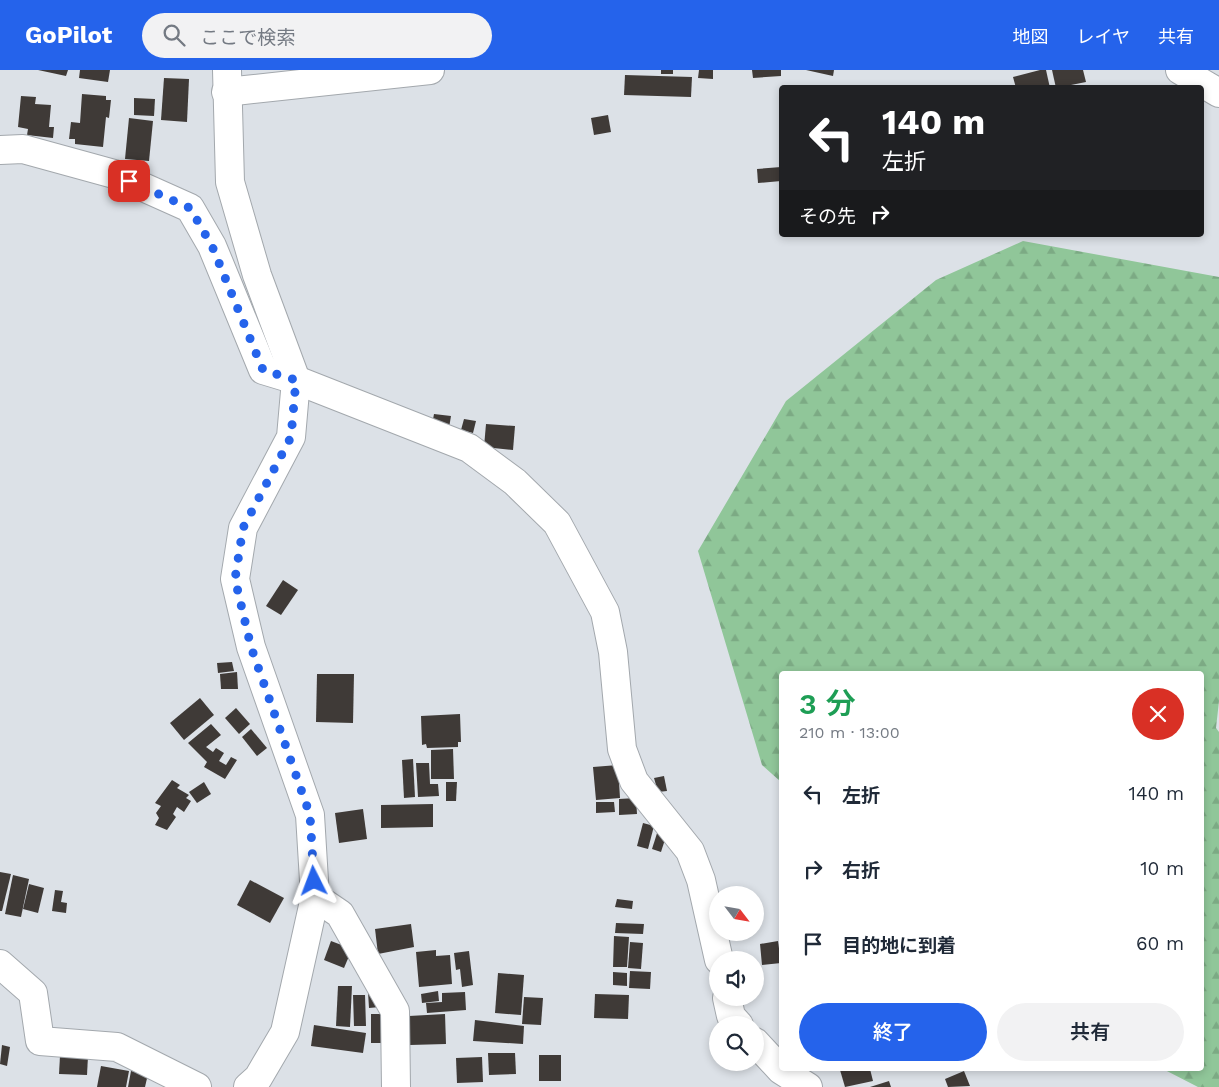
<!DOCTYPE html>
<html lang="ja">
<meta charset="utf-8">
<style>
body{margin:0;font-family:"Work Sans","Noto Sans JP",sans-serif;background:#f2f2f3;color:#1f2937;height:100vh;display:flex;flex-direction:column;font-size:19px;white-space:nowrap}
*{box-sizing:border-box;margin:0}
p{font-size:16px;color:#747a83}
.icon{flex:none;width:28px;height:28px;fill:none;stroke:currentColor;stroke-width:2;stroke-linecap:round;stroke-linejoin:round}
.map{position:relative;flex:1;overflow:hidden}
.drawer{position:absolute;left:779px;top:601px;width:425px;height:400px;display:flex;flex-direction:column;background:#fff;border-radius:5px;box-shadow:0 2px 8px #0003}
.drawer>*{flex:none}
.hud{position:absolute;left:779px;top:15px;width:425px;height:152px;border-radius:5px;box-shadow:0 2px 8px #0003;background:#202124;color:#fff;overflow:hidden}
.needle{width:32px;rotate:121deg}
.controls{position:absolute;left:709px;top:816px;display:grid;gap:10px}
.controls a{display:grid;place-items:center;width:55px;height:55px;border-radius:50%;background:#fff;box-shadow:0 2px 8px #0003;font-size:25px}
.pin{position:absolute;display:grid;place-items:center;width:42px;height:42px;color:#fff;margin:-21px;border-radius:10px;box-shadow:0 2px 8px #0006}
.me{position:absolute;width:55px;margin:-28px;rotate:357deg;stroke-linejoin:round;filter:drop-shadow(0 0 4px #0008)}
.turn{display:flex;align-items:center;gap:18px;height:105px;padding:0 20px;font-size:22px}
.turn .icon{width:65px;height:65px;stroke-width:2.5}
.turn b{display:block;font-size:35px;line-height:42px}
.then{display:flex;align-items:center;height:48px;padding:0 20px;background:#0003;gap:10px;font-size:19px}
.round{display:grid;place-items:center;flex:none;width:52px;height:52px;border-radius:26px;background:#f2f2f3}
.head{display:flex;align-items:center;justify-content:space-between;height:85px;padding:0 20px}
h1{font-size:30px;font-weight:600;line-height:38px;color:#1e9e55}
.primary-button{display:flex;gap:10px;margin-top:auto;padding:10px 20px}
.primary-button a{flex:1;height:58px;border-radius:30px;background:#2563eb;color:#fff;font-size:20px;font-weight:600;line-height:58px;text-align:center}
.primary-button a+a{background:#f2f2f3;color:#1f2937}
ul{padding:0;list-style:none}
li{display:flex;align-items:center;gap:15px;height:75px;padding:0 20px}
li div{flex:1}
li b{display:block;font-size:19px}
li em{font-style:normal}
header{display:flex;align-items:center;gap:30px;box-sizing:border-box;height:70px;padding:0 25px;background:#2563eb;color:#fff}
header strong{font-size:24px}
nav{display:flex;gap:28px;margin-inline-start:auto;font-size:18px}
.search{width:350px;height:45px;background:#f2f2f3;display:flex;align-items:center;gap:12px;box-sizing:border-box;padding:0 18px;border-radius:28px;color:#747a83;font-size:19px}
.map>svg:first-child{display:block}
</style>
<header>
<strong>GoPilot</strong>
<div class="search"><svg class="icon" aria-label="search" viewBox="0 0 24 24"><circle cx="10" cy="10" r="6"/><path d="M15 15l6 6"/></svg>ここで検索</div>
<nav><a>地図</a><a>レイヤ</a><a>共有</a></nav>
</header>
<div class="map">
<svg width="1219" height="1017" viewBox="0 0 1219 1017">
<defs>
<pattern id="forest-firs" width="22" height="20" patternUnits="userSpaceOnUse" patternTransform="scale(1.25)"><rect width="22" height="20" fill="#90c699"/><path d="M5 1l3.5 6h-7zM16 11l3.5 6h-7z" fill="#7caa84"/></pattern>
</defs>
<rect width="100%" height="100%" fill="#dce1e7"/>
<!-- forest -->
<path fill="url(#forest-firs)" d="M1023 171 1219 207V631L1216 658 1219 662V1017H1198L1163 999H1201V604H781V712L762 695 698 481 786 331 936 210Z"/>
<!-- building -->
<g fill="#3f3a37">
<path d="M38 0H68L66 6Z"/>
<path d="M80 0H110L108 12 79 8Z"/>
<rect x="661" y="0" width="12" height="4"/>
<path d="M699 0H713V9L698 8Z"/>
<path d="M752 0H781V6L753 8Z"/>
<path d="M806 0H834L833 6Z"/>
<path d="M1040 0H1046L1050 18H1016L1013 7Z"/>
<path d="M1052 0H1083L1086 12 1056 18Z"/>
<path d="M625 5 692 7 691 27 624 25Z"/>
<path d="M164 8 189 9 187 52 161 50Z"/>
<path d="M82 24 106 26V30H111L109 48 106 47 103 77 75 74V69H69L71 52 80 53Z"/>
<path d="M21 26 36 27 35 34 51 35 49 57H54L53 68 27 65 28 59 18 57Z"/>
<path d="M134 28 155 29 154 46 134 45Z"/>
<path d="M608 45 611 62 594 65 591 48Z"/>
<path d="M129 48 153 51 149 91 125 89Z"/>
<path d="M781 97V111L758 113 757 99Z"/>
<path d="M434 344 451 346 449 358 432 355Z"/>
<path d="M464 349 476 351 473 363 461 360Z"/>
<path d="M486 354 515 356 513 380 484 377Z"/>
<path d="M283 510 298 520 281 545 266 536Z"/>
<path d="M232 592 234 601 218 603 217 593Z"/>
<path d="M237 602 238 619H221L220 604Z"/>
<path d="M317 604H354L353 653 316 652Z"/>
<path d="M200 628 214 645 184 670 170 653Z"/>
<path d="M236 638 250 654 239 664 225 648Z"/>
<path d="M460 644 461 672H458V677L427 678 426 674 422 675 421 646Z"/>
<path d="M211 654 221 665 206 677 213 682 216 678 224 683 219 691 226 695 231 687 237 690 225 709 204 697 207 692 188 673Z"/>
<path d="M251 659 267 678 257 686 242 667Z"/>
<path d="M453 679 454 709H431V680Z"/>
<path d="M413 689 415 727 404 728 402 690Z"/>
<path d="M416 693H429L430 714H438L439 726 418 727Z"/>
<path d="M618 695 620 728 596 730 593 697Z"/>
<path d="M664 706 667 721 658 722 654 708Z"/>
<path d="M172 710 180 715 177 718 189 725 186 728 191 731 184 742 177 737 173 744 176 747 167 760 155 755 159 748 156 743 161 736 155 733Z"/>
<path d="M204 712 211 724 197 733 189 722Z"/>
<path d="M446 712H457L456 731H446Z"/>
<path d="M636 728 637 744 619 745V729Z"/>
<path d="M596 732H614L615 742 596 743Z"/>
<path d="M433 734V757L381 758V735Z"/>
<path d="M363 739 367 769 339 773 335 743Z"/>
<path d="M643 753 654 756 648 779 637 776Z"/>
<path d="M659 757 668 760 661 782 652 779Z"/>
<path d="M0 802 11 804 2 841H0Z"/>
<path d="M13 805 29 809 21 847 5 844Z"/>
<path d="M250 810 284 828 270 853 237 835Z"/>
<path d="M29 814 44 818 38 843 23 839Z"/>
<path d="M55 820 63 821 61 832 67 833 66 843 52 841Z"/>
<path d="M617 829 633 831 632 839 615 837Z"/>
<path d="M616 853 644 854 643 864 615 863Z"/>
<path d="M411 854 414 877 378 884 375 859Z"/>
<path d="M614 866 629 867 627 897H613Z"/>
<path d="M331 871 352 879 344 898 324 890Z"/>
<path d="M778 871 781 893 762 895 760 874Z"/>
<path d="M630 872 643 873 641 899 628 898Z"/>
<path d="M436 880V886L450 885 452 914 419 917 416 882Z"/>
<path d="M469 881 473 915 462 917 460 899 456 900 454 883Z"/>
<path d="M630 901 651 902 650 919 629 918Z"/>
<path d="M613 902 627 903V916L613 915Z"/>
<path d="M498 903 524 905 521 945 495 943Z"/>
<path d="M338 916H352L350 957 336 956Z"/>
<path d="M438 921 439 931 422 933 421 924Z"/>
<path d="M368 922 380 937 369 938Z"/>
<path d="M465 922 466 940 427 943 426 933 442 932V923Z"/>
<path d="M595 924 629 925 628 949 594 948Z"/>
<path d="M353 925H365L366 956H354Z"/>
<path d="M524 927 543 928 541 955 522 954Z"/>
<path d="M371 944H382L391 973H371Z"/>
<path d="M445 944 446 974 410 975 409 946Z"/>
<path d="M475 950 524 956 523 974 473 971Z"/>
<path d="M314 955 366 963 363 983 311 976Z"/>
<path d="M2 975 10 977 7 996 0 994Z"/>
<path d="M488 983H515L516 1004 489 1005Z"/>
<rect x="539" y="985" width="22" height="26"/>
<path d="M60 986H88L87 1005 59 1004Z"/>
<path d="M482 987 483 1012 457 1013 456 988Z"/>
<path d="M101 996 129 1001 126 1017H97Z"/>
<path d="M845 999H870L873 1011 845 1017 840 1000Z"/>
<path d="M131 1001 148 1004 145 1017H128Z"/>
<path d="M964 1001 970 1016 948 1017 945 1009Z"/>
<path d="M889 1011 891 1017H870Z"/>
</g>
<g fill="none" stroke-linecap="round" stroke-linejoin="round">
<!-- minor casing -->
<g stroke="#a3a8ad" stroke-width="30">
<g id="minor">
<path d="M227 0 230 112 257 205 296 310 291 367 243 458 235 509 251 577 310 745 315 827 285 962 258 1008 248 1017"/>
<path d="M1180 0 1219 23"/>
<path d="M226 22 430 0"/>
<path d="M0 80 23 79 114 104 190 138 212 176 263 300 296 310 469 378 515 412 557 453 605 542 613 582 622 679 634 711 690 781 701 810 719 890"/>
<path d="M315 827 340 844 395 941 396 1017"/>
<path d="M0 894 33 923 40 971 117 977 197 1017"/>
<path d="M727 928 731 946 739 955"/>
<path d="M755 972 781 1000 808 1017"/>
</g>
</g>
<!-- minor -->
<use href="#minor" stroke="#fff" stroke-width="28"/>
</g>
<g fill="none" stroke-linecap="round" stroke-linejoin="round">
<!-- route -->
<path stroke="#2563eb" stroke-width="9" stroke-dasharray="0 16.2" d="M129 111 190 138 212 176 263 300 296 310 291 367 243 458 235 509 251 577 310 745 314 811"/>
</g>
</svg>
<div class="controls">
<a><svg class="needle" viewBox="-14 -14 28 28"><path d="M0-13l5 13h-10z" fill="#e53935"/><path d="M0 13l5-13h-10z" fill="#747a83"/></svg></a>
<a><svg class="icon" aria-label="sound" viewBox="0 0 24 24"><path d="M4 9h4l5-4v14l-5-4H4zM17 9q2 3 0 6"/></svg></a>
<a><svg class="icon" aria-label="search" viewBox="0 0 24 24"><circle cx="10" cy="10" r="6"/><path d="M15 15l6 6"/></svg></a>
</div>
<div class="pin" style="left:129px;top:111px;background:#d93025"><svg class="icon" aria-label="arrive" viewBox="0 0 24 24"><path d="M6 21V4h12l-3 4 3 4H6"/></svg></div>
<svg class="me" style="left:314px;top:811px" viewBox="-20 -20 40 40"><path d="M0-17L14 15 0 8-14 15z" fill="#2563eb" stroke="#fff" stroke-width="4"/></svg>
<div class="hud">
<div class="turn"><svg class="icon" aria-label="left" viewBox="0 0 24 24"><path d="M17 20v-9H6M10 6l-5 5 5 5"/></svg><div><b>140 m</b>左折</div></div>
<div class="then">その先<svg class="icon" aria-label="right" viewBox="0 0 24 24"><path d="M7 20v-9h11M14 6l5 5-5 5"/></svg></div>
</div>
<section class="drawer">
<div class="head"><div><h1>3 分</h1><p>210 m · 13:00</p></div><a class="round" style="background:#d93025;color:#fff"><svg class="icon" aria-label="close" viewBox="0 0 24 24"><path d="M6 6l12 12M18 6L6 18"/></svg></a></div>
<ul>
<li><svg class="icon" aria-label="left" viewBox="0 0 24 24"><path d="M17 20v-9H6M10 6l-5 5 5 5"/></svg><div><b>左折</b></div><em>140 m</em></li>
<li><svg class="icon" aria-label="right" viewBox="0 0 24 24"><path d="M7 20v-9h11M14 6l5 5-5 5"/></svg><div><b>右折</b></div><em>10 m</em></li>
<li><svg class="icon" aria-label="arrive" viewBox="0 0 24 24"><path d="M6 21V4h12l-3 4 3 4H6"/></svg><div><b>目的地に到着</b></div><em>60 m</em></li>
</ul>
<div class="primary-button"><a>終了</a><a>共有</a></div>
</section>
</div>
